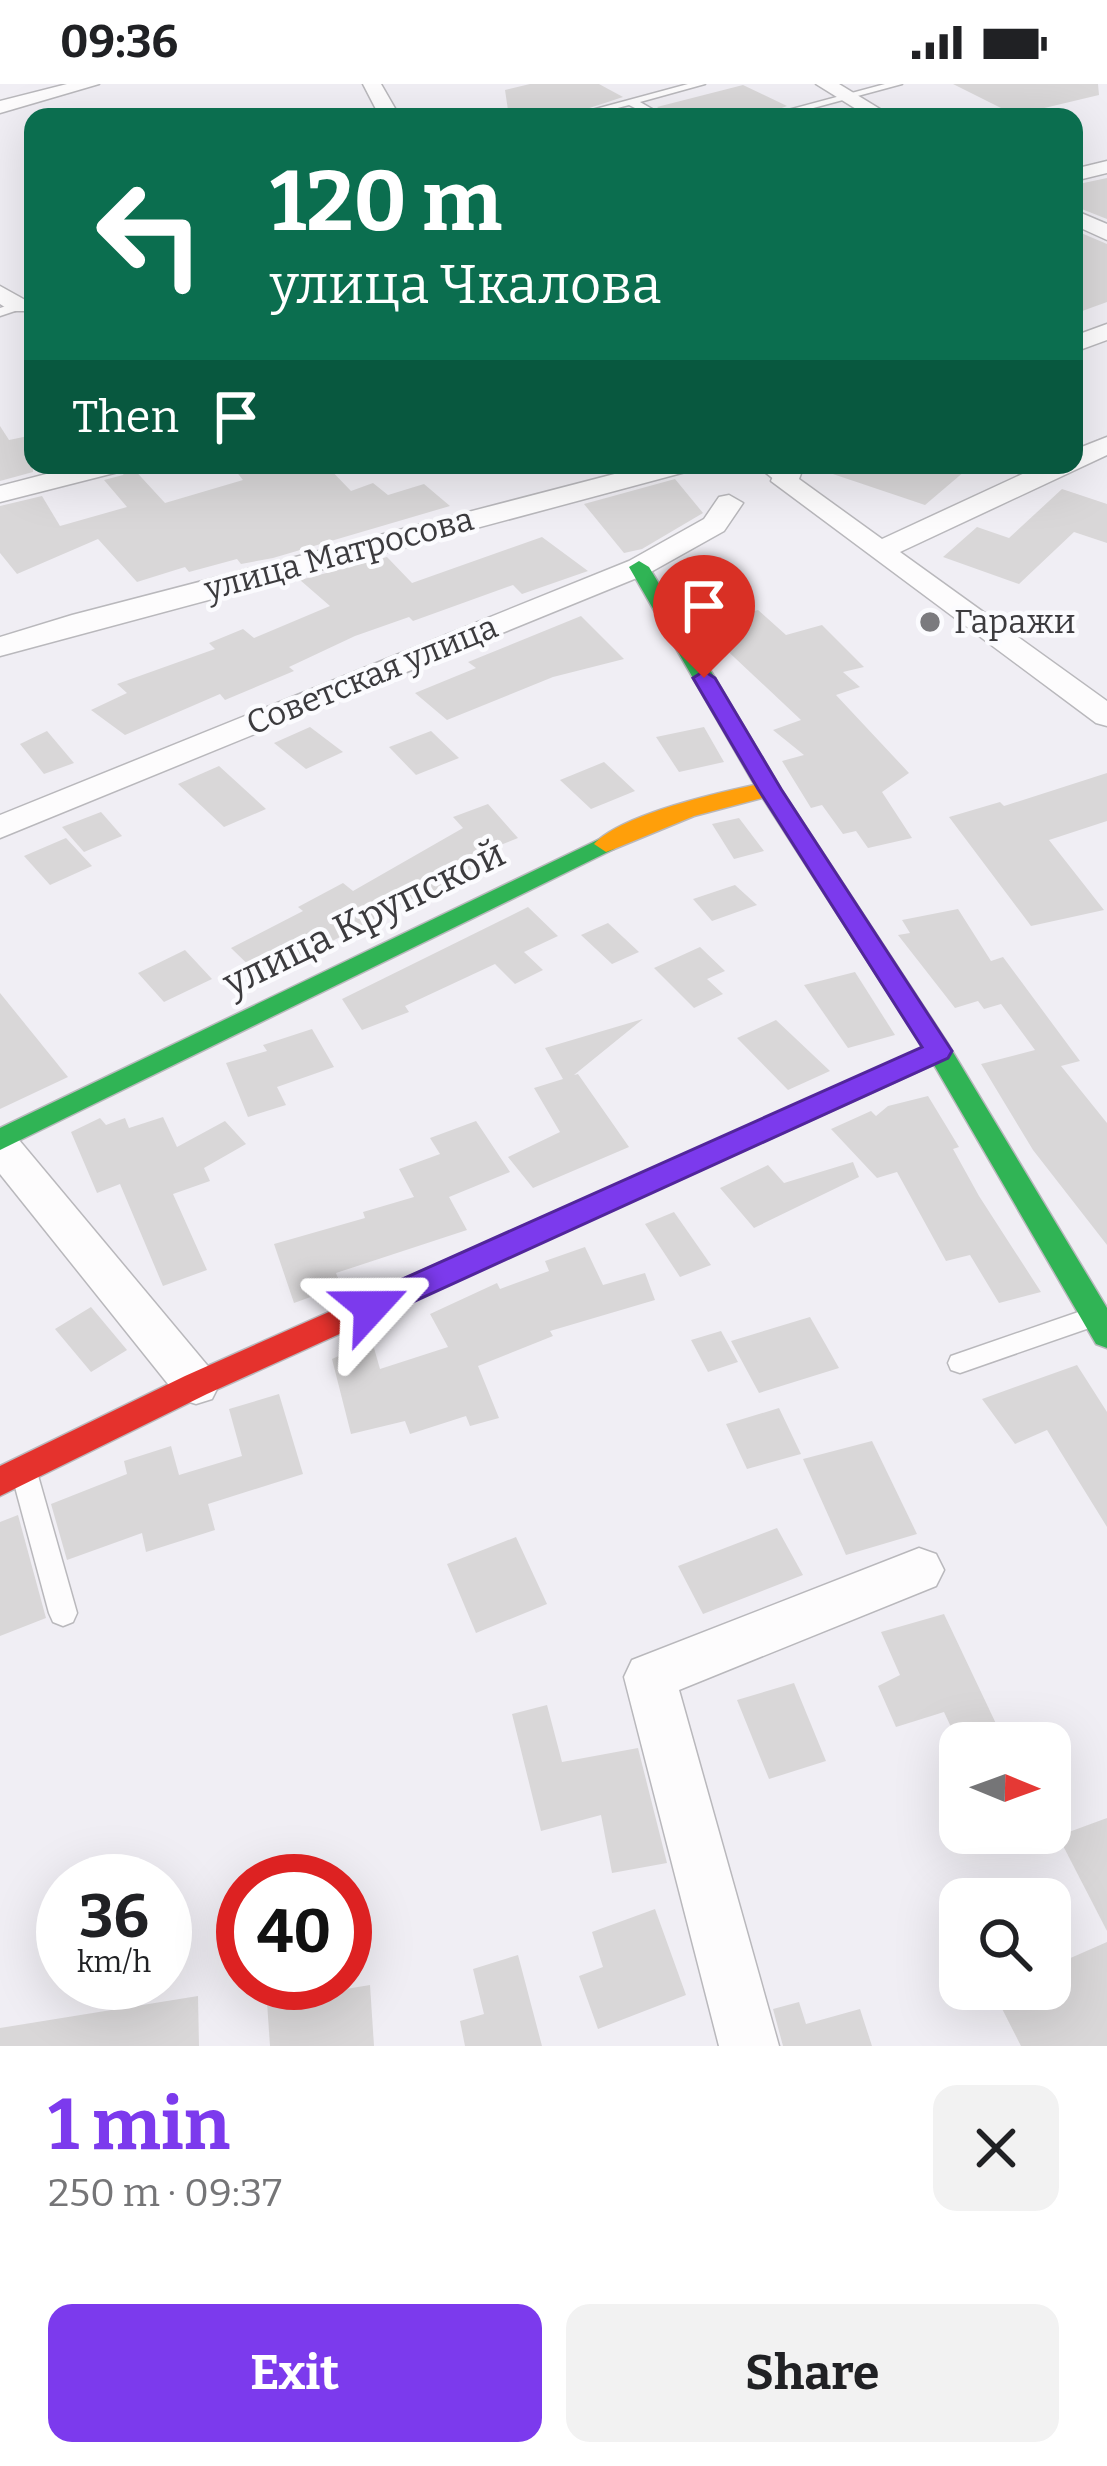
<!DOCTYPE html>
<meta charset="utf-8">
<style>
body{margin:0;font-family:Bitter,serif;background:#f2f2f2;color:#202124;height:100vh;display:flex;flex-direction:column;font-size:45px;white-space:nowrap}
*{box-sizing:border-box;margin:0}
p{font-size:39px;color:#757577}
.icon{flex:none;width:66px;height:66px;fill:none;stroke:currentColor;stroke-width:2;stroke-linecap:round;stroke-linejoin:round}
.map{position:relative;height:1962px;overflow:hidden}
.sheet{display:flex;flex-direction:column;background:#fff;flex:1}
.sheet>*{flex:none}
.top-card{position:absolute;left:24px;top:24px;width:1059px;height:366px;border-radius:24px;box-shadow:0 12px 48px #0002;background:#0b6e4f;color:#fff;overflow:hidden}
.needle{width:78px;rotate:91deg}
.fabs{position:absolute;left:939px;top:1638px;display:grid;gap:24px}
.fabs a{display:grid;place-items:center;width:132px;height:132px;border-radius:24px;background:#fff;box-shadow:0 12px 48px #0002;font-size:60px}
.speed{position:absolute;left:36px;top:1770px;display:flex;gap:24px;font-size:60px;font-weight:700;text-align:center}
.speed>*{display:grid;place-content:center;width:156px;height:156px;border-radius:50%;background:#fff;box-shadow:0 12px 48px #0002;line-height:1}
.speed small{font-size:30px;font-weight:400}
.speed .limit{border:18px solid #d22;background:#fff;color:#111}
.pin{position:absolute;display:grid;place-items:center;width:102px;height:102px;color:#fff;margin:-123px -51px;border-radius:50% 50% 50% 0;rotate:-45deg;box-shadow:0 0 12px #0007}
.pin .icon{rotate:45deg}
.me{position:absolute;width:132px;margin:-66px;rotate:66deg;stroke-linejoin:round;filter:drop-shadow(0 0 9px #0008)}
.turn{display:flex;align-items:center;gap:42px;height:252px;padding:0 48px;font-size:54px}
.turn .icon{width:156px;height:156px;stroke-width:2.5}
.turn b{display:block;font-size:84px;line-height:102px}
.then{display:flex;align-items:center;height:114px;padding:0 48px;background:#0003;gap:24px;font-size:45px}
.round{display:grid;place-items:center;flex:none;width:126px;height:126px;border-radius:24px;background:#f2f2f2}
.summary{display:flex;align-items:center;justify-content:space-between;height:204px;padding:0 48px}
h1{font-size:72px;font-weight:700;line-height:90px;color:#7c3aed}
.action{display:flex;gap:24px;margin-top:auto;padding:24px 48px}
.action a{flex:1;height:138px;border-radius:24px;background:#7c3aed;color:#fff;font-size:48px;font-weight:700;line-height:138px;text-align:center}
.action a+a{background:#f2f2f2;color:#202124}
.status{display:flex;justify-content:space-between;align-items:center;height:84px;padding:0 60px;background:#fff;direction:ltr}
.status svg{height:33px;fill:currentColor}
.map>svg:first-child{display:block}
</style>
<div class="status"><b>09:36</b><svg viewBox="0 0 49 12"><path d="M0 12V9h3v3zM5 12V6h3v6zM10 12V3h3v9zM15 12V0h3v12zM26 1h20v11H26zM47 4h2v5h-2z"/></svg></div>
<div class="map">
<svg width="1107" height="1962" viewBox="0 0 1107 1962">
<rect width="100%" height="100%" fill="#f0eef4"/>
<!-- building -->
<g fill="#d9d7d8">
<path d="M530 0H599L623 13 562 33H509L505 6Z"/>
<path d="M953 0H1098L1099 11 1015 31Z"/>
<path d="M743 1 787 22 758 33H670L657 23Z"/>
<path d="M1107 94V135L1074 122V101Z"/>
<path d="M1074 146 1107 160V218L1074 230Z"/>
<path d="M0 342 9 356 33 351V388L0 397Z"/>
<path d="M130 381 165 419 243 396 231 381H326L351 407 373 399 388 411 424 400 450 422 273 474 241 480 237 475 189 488 185 483 137 498 98 455 17 490 0 469V422L42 412 60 442 127 423 104 396 123 391Z"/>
<path d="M822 381H972L925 421 821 386Z"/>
<path d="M675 395 703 429 642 465 624 469 584 420Z"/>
<path d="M1062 405 1107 420V459L1074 448 1019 500 943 473 977 443 1009 454Z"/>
<path d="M542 453 588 487 522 510 513 501 413 537 409 533 355 552 289 583 294 587 225 616 220 610 125 651 91 626 127 609 117 600 215 565 209 559 243 545 254 554 330 522 300 496 387 473 412 499Z"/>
<path d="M758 526 786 551 822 541 864 583 843 588 860 603 836 611 909 689 882 708 912 754 868 764 856 747 843 750 822 721 811 724 782 677 804 671 773 646 801 636 702 543Z"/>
<path d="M581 532 624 575 553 593 447 636 415 609 476 584 468 578Z"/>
<path d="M310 643 343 668 306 685 274 659Z"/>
<path d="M704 643 724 678 679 688 656 653Z"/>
<path d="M47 647 74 679 44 690 20 660Z"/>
<path d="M431 647 459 674 416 691 389 663Z"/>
<path d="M604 678 635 707 591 725 560 696Z"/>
<path d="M219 682 266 725 224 743 178 700Z"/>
<path d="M1107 689V737L1049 756 1104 826 1031 842 949 733 1000 718 1004 722Z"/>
<path d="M488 720 518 754 475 771 481 779 420 816 416 813 262 894 231 864 303 827 298 823 343 799 353 807 463 744 453 733Z"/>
<path d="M101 728 122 752 84 768 62 743Z"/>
<path d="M739 734 764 767 734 775 712 740Z"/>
<path d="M66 754 92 782 50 801 24 772Z"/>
<path d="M735 801 757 821 712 837 693 815Z"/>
<path d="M528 823 558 852 524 868 543 886 515 900 495 880 405 922 409 928 362 946 342 915Z"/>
<path d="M958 825 991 877 1003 873 1080 977 1061 982 1107 1039V1161L1033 1066 981 980 1035 966 1001 920 984 925 978 917 955 924 898 851 910 849 902 836Z"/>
<path d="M608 839 639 868 612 880 581 851Z"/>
<path d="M700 863 725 887 707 895 723 910 694 924 654 884Z"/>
<path d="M185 866 212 895 164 918 138 889Z"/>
<path d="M855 888 895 951 848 964 804 901Z"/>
<path d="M0 909 68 993 0 1025Z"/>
<path d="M643 935 574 991 578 990 629 1063 533 1104 508 1073 560 1048 534 1004 563 995 545 964Z"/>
<path d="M776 936 830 987 788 1006 737 954Z"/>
<path d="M312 945 334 983 277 1003 286 1021 248 1033 226 979 267 967 263 961Z"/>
<path d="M928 1012 959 1063 953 1065 979 1112 1041 1208 999 1219 970 1171 946 1177 897 1088 877 1094 831 1045 871 1027 876 1032 888 1022Z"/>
<path d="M163 1033 177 1063 225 1037 246 1060 204 1084 210 1097 173 1110 207 1186 163 1202 120 1100 97 1109 71 1048 100 1034 106 1041 125 1034 129 1044Z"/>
<path d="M476 1037 510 1088 449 1113 467 1146 336 1189 341 1202 294 1219 274 1160 365 1134 363 1128 414 1113 399 1085 440 1070 430 1054Z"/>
<path d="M853 1078 859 1093 754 1144 720 1104 768 1081 784 1099Z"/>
<path d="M674 1128 711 1181 680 1193 645 1140Z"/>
<path d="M585 1163 603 1201 645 1189 655 1216 550 1247 553 1252 478 1282 499 1334 470 1342 466 1332 410 1350 405 1337 351 1350 332 1275 372 1257 380 1285 448 1263 430 1230 497 1199 500 1205 549 1187 545 1177Z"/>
<path d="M91 1223 127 1266 91 1288 55 1245Z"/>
<path d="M810 1233 839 1284 759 1309 731 1257Z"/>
<path d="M721 1247 738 1278 708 1288 691 1256Z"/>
<path d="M1077 1281 1107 1328V1443L1047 1346 1015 1360 982 1315Z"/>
<path d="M279 1310 303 1390 208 1420 215 1446 146 1468 142 1449 67 1476 51 1420 127 1390 124 1377 171 1362 179 1391 242 1372 229 1325Z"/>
<path d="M779 1324 801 1370 747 1385 726 1340Z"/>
<path d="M872 1357 917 1450 846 1471 803 1375Z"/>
<path d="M18 1431 46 1534 0 1552V1438Z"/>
<path d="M777 1444 803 1491 703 1530 678 1482Z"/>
<path d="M516 1453 547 1520 476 1549 447 1480Z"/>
<path d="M944 1530 999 1646 958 1658 944 1628 896 1643 878 1602 900 1591 881 1548Z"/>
<path d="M794 1599 826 1677 769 1695 737 1616Z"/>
<path d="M547 1621 562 1678 638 1664 667 1779 612 1789 601 1731 541 1747 512 1630Z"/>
<path d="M1107 1734V1847L1058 1752Z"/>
<path d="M655 1825 686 1911 598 1945 579 1892 603 1883 592 1848Z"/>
<path d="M1107 1858V1962H1021L992 1905H1050V1883Z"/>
<path d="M518 1871 542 1962H465L460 1937 484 1930 473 1885Z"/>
<path d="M370 1901 374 1962H270L267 1918Z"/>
<path d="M198 1912 199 1962H0V1944Z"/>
<path d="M799 1918 806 1940 860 1925 872 1962H783L773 1925Z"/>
</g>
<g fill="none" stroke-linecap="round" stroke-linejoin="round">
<!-- lane casing -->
<g stroke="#b9b8bc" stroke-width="3">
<g id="lane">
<path d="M688 0H705L640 18 666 33H653L629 21 583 33H566Z"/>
<path d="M885 0H902L780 33H762Z"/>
<path d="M33 213V221L0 232V224Z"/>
<path d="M756 381H772L792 397 780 400Z"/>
<path d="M1090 1224 1098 1227 1102 1234 1098 1241 960 1289 951 1286 948 1279 951 1272Z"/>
<path d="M24 1377 33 1380 37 1388 77 1529 73 1538 63 1542 53 1538 49 1529 11 1388 15 1380Z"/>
</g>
</g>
<!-- street casing -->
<g stroke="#b9b8bc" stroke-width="3">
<g id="street">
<path d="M67 0H99L0 29V17Z"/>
<path d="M363 0H381L400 33H380Z"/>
<path d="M816 0H839L893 33H869Z"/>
<path d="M1107 77V89L1074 97V85Z"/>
<path d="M1074 126 1107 140V156L1074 141Z"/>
<path d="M0 202 27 217V227H11L0 220Z"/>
<path d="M1107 240V256L1074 268V252Z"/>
<path d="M1107 353V371L900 468 1107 617V642L1096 639 771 397 778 381H804L799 395 882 455 1042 381H1074V366Z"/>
<path d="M81 381H126L122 387 0 418V402Z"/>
<path d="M649 381H693L689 387 0 572V553L72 531Z"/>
<path d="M729 411 743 419 724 447 649 489 0 754V731L629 477 704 435 719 413Z"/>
<path d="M0 1046 14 1050 212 1287 219 1301 212 1315 196 1320 180 1315 0 1090Z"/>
<path d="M919 1464 936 1470 944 1486 936 1502 679 1606 779 1962H719L624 1593 632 1576Z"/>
</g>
</g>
<!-- fast casing -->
<g stroke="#b9b8bc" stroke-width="3">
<g id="fast">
<path d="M639 477 649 483 781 705 948 960 1107 1224V1264L1096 1260 930 974 757 705 629 483Z"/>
<path d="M606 752 618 760 614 765 0 1066V1044Z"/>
</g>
</g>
<!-- slow casing -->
<g stroke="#b9b8bc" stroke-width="3">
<path id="slow" d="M769 698 777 700 781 705 777 710 694 732 614 765 606 768 594 760C624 729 725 707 769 698Z"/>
</g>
<!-- jam casing -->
<g stroke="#b9b8bc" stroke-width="3">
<path id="jam" d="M939 957 952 967 948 974 207 1310 0 1412V1382L185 1292Z"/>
</g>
<!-- lane -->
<use href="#lane" fill="#fdfcfd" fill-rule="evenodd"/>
<!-- street -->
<use href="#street" fill="#fdfcfd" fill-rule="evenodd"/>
<!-- fast -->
<use href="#fast" fill="#30b455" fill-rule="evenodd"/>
<!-- slow -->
<use href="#slow" fill="#ff9f0a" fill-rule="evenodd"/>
<!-- jam -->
<use href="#jam" fill="#e5322d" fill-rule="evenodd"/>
</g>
<!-- route -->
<path fill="#7c3aed" stroke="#51269a" stroke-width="3" d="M704 587 715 594 781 705 952 967 948 974 382 1232 371 1235 360 1232 355 1223 360 1214 922 963 758 705 693 594Z"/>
<!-- markers -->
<circle fill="#7b7a7e" stroke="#fbfbfe" stroke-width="4.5" cx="930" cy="538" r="12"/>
<g text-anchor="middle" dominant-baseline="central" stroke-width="9" stroke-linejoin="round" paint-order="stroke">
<!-- far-street labels -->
<g font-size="33" fill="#3c3b3e" stroke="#fbfbfe">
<text transform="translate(339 470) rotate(-15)">улица Матросова</text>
<text transform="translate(372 591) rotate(-22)">Советская улица</text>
</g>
<!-- far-poi labels -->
<g font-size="33" fill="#3c3b3e" stroke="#fbfbfe" text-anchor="start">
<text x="954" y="538">Гаражи</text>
</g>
<!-- street labels -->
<g font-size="39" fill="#3c3b3e" stroke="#fbfbfe">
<text transform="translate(364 834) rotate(-26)">улица Крупской</text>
</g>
</g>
</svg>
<div class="fabs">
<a><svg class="needle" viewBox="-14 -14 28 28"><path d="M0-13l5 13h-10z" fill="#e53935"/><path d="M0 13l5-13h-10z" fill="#757577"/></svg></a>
<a><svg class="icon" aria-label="search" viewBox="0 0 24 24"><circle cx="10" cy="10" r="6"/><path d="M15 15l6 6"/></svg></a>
</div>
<div class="speed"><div>36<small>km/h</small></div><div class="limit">40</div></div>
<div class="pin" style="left:704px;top:594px;background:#d93025"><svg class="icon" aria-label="arrive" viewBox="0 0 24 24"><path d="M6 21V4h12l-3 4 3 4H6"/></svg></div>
<svg class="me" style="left:371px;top:1223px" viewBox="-20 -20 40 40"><path d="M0-17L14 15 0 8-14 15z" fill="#7c3aed" stroke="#fff" stroke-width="4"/></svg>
<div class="top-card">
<div class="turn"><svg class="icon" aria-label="left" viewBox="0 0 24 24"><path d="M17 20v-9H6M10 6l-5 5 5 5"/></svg><div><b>120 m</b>улица Чкалова</div></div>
<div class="then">Then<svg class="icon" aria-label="arrive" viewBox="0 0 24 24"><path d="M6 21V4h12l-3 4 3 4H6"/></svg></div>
</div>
</div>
<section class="sheet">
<div class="summary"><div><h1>1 min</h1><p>250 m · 09:37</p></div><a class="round"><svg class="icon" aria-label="close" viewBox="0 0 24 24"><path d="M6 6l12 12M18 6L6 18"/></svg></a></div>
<div class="action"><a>Exit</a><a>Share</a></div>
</section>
